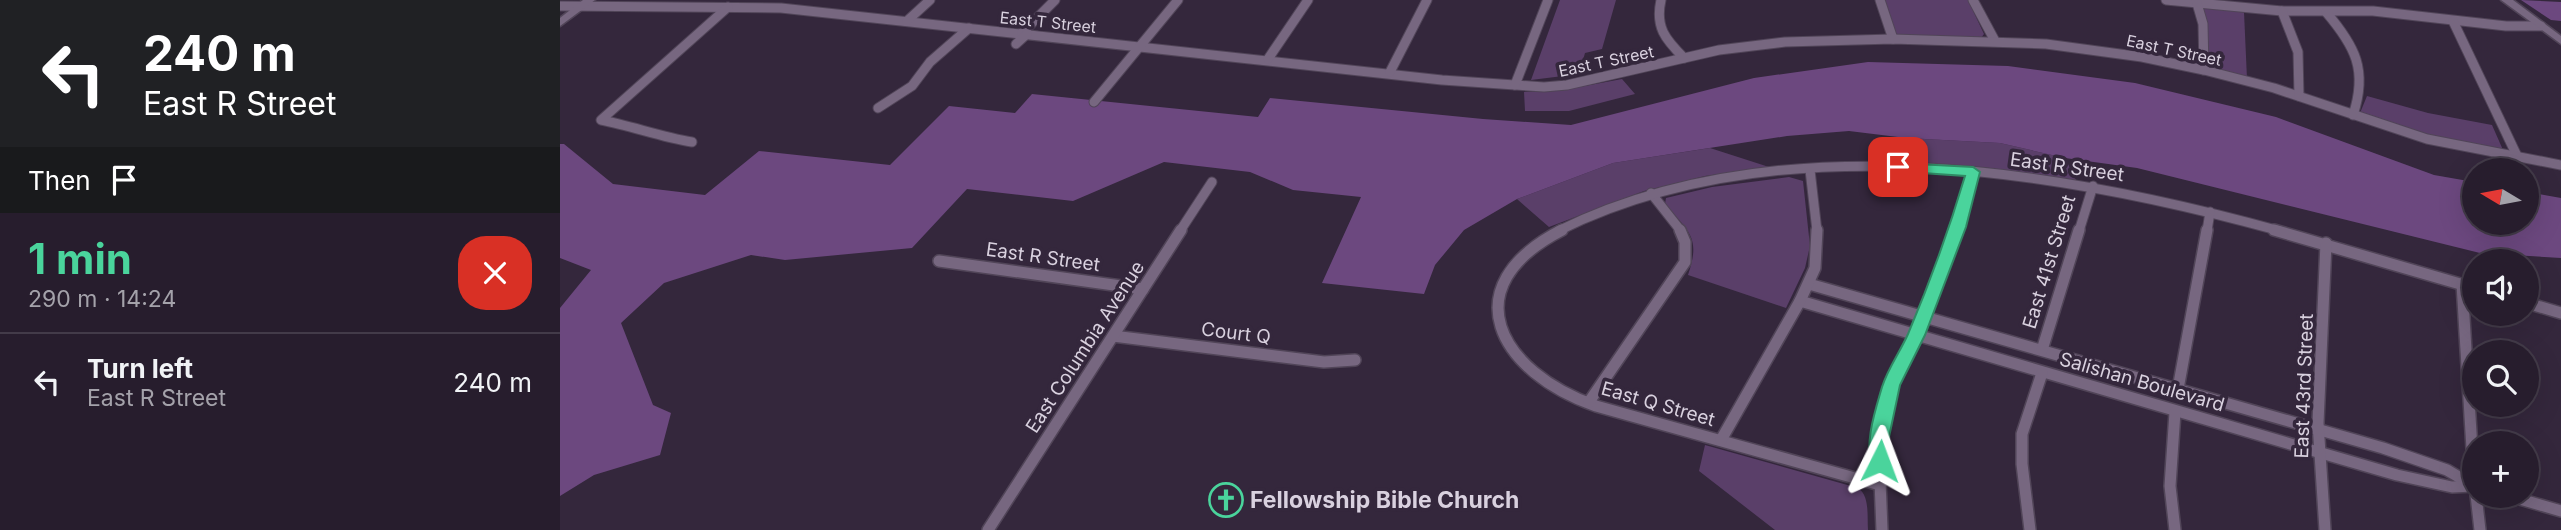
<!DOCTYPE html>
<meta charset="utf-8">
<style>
body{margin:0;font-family:Inter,sans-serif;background:#332a39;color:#f1f3f6;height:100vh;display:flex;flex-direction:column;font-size:26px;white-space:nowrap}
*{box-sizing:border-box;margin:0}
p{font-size:23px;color:#a4a2aa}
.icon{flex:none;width:38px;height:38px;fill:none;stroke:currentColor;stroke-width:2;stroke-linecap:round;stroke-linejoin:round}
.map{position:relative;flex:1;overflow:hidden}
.side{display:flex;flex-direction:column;background:#271d2d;width:560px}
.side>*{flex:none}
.banner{background:#202124;color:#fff;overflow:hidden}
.needle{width:46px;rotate:280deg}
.controls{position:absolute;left:1902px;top:158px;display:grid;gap:14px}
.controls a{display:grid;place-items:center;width:77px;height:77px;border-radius:50%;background:#271d2d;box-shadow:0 7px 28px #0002,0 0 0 2px #433b49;font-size:35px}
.pin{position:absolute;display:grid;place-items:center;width:60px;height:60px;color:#fff;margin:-30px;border-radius:14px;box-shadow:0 4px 10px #0006}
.me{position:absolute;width:77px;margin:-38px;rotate:3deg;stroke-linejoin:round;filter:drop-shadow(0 0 5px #0008)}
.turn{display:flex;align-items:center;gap:24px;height:147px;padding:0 28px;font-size:32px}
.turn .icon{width:91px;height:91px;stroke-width:2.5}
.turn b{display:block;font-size:49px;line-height:60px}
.then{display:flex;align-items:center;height:66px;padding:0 28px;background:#0003;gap:14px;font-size:26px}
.round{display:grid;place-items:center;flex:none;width:74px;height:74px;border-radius:28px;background:#332a39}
.head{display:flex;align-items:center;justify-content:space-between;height:119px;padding:0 28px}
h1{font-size:42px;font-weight:700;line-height:52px;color:#4ad49c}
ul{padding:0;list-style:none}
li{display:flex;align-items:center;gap:21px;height:98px;padding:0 28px;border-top:2px solid #433b49}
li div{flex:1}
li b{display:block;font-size:26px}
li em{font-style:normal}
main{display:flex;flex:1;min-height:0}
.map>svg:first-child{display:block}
</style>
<main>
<section class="side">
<div class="banner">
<div class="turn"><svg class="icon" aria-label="left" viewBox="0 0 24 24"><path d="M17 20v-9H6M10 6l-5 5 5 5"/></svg><div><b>240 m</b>East R Street</div></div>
<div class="then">Then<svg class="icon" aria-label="arrive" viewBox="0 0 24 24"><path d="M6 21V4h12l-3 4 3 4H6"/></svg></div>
</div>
<div class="head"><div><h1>1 min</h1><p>290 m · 14:24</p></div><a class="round" style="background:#d93025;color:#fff"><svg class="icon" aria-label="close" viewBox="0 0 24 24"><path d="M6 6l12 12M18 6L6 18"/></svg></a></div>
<ul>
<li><svg class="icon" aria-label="left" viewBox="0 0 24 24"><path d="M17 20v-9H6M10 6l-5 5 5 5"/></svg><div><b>Turn left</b><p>East R Street</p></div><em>240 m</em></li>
</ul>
</section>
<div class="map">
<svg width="2001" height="530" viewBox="0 0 2001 530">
<rect width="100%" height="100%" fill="#34273c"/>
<!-- green -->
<g fill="#5a3f69">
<path d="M1000 0H1056L1042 49 1025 53 1019 74 971 80Z"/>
<path d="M1323 0H1408L1424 34 1421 38 1336 36Z"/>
<path d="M1648 8 1684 12 1687 79 1648 68 1643 9Z"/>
<path d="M1062 79 1075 94 1009 111H965L964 92 1003 90Z"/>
<path d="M1807 96 1868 113 1932 125 1943 150 1884 141 1800 113Z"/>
<path d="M1346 138 1440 143 1505 158 1516 180 1430 168 1354 163Z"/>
<path d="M1150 148 1209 167 1145 176 1084 191 989 227 957 199 1053 163Z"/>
<path d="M1229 177 1243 181 1250 246 1245 268 1226 308 1128 275C1141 237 1129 232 1105 204L1106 198 1152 187Z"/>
<path d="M1145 445 1298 488C1310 496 1307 516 1308 530H1215L1139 471Z"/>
</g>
<!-- forest -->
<g fill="#6c487f">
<path d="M1961 0 2001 2V21L1991 20Z"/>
<path d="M1308 62 1448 66 1575 83 1716 117 1874 175 1914 182V222H1967V192L2001 198V258L1920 253 1577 168 1505 158 1440 143 1346 138 1289 131 1227 136 1053 163 957 199 904 230 875 265 864 294 762 283 801 197 733 190 690 172 604 162 513 201 407 189 352 248 225 260 191 255 104 283 61 323 93 405 111 413 100 455 34 475 0 496V308L31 270 0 258V144H4L53 184 145 195 199 151 330 165 389 106 455 113 472 94 698 117 710 98 923 119 1011 125 1194 78Z"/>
</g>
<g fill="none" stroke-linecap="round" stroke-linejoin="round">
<!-- street-far1 casing -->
<g stroke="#514558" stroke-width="11">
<g id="street-far1">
<path d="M1101 0C1095 27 1105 39 1124 58"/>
<path d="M1320 0 1333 39"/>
<path d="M1413 0 1435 41"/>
<path d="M1606 0 1722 11H1813L1946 26H1981"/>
<path d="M1636 0 1643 24 1644 70"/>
<path d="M0 6 221 8 882 80 984 87 1007 85 1159 50 1225 42 1333 39 1486 44 1582 57 1644 70 1714 88 1867 139 2001 165"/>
<path d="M1722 11 1738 52 1739 96"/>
<path d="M1766 12C1795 46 1808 70 1793 115"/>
<path d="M347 21 370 0"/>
<path d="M1893 21 1958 158"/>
<path d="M462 33 495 0"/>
<path d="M456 44 467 34"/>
<path d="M708 59 748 0"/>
<path d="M830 72 867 0"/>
<path d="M955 85 988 0"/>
<path d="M534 102 618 0"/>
<path d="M318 108 352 86 370 62 409 28"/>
<path d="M132 142C101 137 72 126 41 120L168 7"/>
<path d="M1250 170 1257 231"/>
<path d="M1091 193 1121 231"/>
<path d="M620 231 652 182"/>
<path d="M998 231C1216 123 1495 169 1720 231"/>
<path d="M1395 231 1413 172"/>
<path d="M1519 231 1533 186"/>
<path d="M1647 231 1650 212"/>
</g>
</g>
<!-- street casing -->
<g stroke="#514558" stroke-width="14">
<g id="street">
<path d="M1002 230C891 287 939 372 1036 406L1320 485"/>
<path d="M1714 230 1914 288"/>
<path d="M379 261 583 289"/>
<path d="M1249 284 1823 448 1887 470 1914 486"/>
<path d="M1902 284 1914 482"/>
<path d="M1240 301 1837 475 1892 487 1914 486"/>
<path d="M1967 303 2001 313"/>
<path d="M553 336 764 362 795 360"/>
<path d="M1482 350 1519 230"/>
<path d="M1618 389 1647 230"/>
<path d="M1029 402 1125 262V242L1120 230"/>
<path d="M1615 412 1610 486 1615 530"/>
<path d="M1161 440 1240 301 1255 268 1257 230"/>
<path d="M1916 495 1920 530"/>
<path d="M1946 495 2001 511"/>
<path d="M428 530 621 230"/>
<path d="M1322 530 1319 456 1324 413 1334 382 1365 314 1396 230"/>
<path d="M1470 530 1462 464V434L1482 373"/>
<path d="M1765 530 1758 423 1766 243"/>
</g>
</g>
<!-- secondary casing -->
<g stroke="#514558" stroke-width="3">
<g id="secondary">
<path d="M23 0H35L0 26V18Z"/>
<path d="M1941 0H1953L2001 36V44Z"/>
</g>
</g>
<!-- street-far1 -->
<use href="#street-far1" stroke="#776780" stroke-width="9"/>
<!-- street -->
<use href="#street" stroke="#776780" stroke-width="11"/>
<!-- secondary -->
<use href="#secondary" fill="#776780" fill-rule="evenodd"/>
</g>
<!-- route -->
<path fill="#4ad49c" stroke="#308a65" stroke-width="2" d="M1338 163 1413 167 1420 172 1406 227 1365 335 1340 385 1329 437V461L1327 466 1320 469 1313 466C1303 446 1316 408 1322 387 1328 368 1340 352 1348 334 1370 282 1389 230 1405 176L1333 171 1330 167 1333 164Z"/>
<!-- icons -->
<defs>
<g id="church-ring" transform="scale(1.75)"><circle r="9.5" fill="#34273c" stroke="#4ad49c" stroke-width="1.5"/><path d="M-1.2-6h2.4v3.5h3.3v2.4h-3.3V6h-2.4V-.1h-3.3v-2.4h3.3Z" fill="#4ad49c"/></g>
</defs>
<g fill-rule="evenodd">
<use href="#church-ring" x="666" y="500"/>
</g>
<g text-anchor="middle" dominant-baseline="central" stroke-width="7" stroke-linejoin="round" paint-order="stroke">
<!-- far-street labels -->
<g font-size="16" fill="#d9d1df" stroke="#34273c">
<text transform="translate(488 22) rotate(6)">East T Street</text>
<text transform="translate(1614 50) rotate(12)">East T Street</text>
<text transform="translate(1046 61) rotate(-12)">East T Street</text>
</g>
<!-- street labels -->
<g font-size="19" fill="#d9d1df" stroke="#34273c">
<text transform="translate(1507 167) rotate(8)">East R Street</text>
<text transform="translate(483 257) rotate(8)">East R Street</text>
<text transform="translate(1489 262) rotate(-73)">East 41st Street</text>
<text transform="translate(676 333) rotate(7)">Court Q</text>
<text transform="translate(525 347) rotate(-57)">East Columbia Avenue</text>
<text transform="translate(1582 382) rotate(16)">Salishan Boulevard</text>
<text transform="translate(1744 386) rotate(-88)">East 43rd Street</text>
<text transform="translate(1098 404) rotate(16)">East Q Street</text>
</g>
<!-- near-poi labels -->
<g font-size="23" font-weight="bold" fill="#d9d1df" stroke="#34273c" text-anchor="start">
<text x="690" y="500">Fellowship Bible Church</text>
</g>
</g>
</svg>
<div class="controls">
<a><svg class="needle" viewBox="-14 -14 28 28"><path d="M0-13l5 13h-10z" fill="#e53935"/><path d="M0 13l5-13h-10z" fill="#a4a2aa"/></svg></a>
<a><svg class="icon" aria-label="sound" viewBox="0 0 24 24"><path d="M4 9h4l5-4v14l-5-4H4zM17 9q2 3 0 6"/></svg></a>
<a><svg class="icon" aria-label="search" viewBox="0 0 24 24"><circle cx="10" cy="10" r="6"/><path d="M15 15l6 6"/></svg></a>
<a>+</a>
</div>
<div class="pin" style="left:1338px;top:167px;background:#d93025"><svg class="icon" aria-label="arrive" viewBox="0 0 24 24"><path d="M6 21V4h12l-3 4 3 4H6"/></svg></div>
<svg class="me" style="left:1320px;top:461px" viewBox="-20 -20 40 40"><path d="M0-17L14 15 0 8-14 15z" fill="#4ad49c" stroke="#fff" stroke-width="4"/></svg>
</div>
</main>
